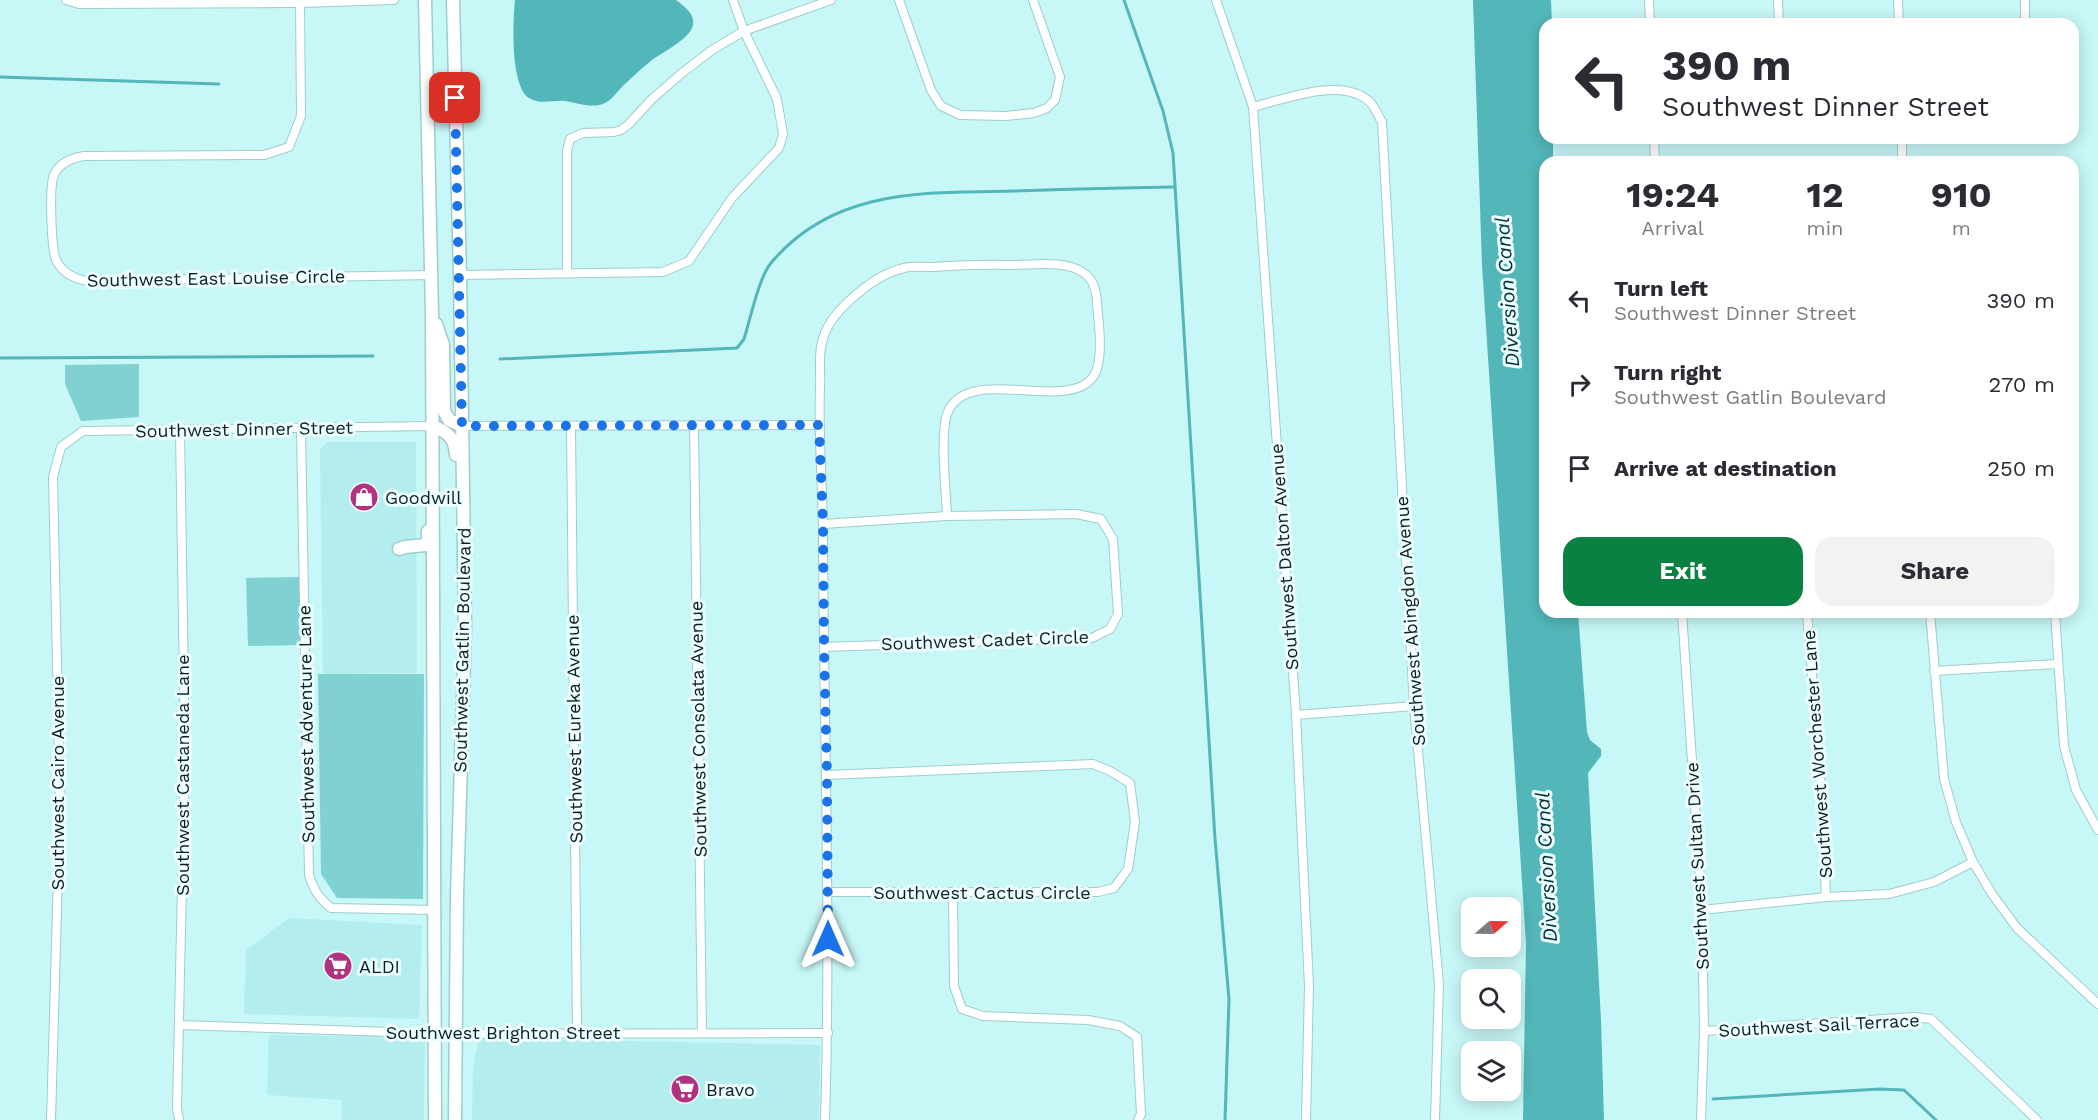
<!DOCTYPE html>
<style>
body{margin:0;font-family:"Work Sans",sans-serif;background:#f2f2f3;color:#2b2b33;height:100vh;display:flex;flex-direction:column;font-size:22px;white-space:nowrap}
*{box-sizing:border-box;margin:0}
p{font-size:20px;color:#7c7c81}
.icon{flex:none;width:33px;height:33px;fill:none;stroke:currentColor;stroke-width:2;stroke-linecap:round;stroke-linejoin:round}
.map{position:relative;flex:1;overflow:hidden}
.details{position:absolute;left:1539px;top:156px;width:540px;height:462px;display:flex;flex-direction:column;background:#fff;border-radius:18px;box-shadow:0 3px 15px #0003}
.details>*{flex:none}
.top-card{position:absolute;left:1539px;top:18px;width:540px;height:126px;border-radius:18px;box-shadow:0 3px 15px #0003;background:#fff;color:#2b2b33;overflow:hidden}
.needle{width:39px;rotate:70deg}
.controls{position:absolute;left:1461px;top:897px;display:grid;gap:12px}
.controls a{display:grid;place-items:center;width:60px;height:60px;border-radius:12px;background:#fff;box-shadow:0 3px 15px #0003;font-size:30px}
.pin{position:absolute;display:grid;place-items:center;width:51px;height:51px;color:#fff;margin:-26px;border-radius:12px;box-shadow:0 3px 9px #0006}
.me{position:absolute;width:66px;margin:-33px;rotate:0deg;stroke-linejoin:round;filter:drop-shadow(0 0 4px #0008)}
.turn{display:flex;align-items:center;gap:21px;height:126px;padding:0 24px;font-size:27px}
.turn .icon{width:78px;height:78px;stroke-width:2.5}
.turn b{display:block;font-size:42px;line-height:51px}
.eta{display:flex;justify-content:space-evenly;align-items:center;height:102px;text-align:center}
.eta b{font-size:36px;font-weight:700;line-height:42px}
.cta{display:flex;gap:12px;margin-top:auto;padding:12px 24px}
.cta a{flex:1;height:69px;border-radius:18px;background:#0b8043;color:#fff;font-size:24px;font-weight:700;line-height:69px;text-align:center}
.cta a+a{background:#f2f2f3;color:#2b2b33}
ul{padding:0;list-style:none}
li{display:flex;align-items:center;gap:18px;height:84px;padding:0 24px}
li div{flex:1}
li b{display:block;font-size:22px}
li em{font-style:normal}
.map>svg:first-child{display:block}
</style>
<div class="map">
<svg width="2098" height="1120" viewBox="0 0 2098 1120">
<rect width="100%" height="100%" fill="#c8f7f8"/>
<!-- built -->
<g fill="#b4edee">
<path d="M327 442H416L417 673 323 674 320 450Z"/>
<path d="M289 918 422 925 419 1019 244 1014 246 950Z"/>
<path d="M269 1035 425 1037 424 1120H342L341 1100 267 1095Z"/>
<path d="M479 1038 820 1045 819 1120H472L473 1066Z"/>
</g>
<!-- green -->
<g fill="#81d1d2">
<path d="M139 364V417L81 421 65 384V365Z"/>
<path d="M300 577 302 645 248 646 246 578Z"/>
<path d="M318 674H424L423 899 337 898 321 874Z"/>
</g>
<!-- water -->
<g fill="#53b7b9">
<path d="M515 0H676C684 6 695 14 693 25 690 39 663 52 652 60 642 68 630 79 621 88 615 94 613 99 605 103 593 109 577 103 565 101 553 100 539 105 529 98 510 85 513 20 515 0Z"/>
<path d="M1473 0H1551L1552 24H1545V138H1553V162H1545V612H1578L1587 732 1590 740 1601 749V756L1588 773 1601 1021 1604 1120H1523L1526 944 1482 265Z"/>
</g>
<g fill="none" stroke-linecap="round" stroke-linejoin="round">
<!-- stream -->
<g stroke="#53b7b9" stroke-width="3">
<path d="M1124 0 1163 111 1173 153 1215 839 1229 999 1225 1120"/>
<path d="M0 77 219 84"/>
<path d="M0 358 373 356"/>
<path d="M500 359 737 348 744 339C750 320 759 277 771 263 834 187 926 193 1015 191 1068 189 1122 188 1175 187"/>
<path d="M1713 1099 1880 1089 1904 1090 1936 1120"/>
</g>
<!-- street casing -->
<g stroke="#9ecdcd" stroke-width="10">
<g id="street">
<path d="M66 0 79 4H91L300 3 394 0"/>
<path d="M300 0 301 116 289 147 264 155 84 156C72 158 59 163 54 175 49 186 51 252 57 262 64 274 75 279 88 281L432 275"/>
<path d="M899 0 931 90 941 106 960 115 1005 116 1034 113 1047 108 1055 100 1060 77 1033 0"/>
<path d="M1216 0 1253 107 1296 715 1309 986 1306 1120"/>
<path d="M1649 0 1650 24"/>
<path d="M1778 0 1779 24"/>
<path d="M1898 0 1899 24"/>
<path d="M2025 0V24"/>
<path d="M1253 107C1285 99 1342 76 1370 102 1375 107 1378 116 1382 122L1414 706 1439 984 1435 1120"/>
<path d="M1654 138 1655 162"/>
<path d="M1902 138V162"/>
<path d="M567 273V151L570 139 583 133 614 132 621 130 628 125 652 99 682 73 712 50 744 31 831 0"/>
<path d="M460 275 663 272 689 261 732 198 779 148 783 134 777 99 744 31 733 0"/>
<path d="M694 425 702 1033"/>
<path d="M462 426 819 425"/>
<path d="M571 426 577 1033"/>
<path d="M301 429 309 875C314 891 319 898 331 908L435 910"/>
<path d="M823 524 947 516 1076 514 1101 519 1113 539 1118 614 1110 629 1092 638 824 647"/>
<path d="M1682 612 1702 910 1704 1031 1701 1120"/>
<path d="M1807 612 1822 800 1826 897"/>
<path d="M1930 612 1944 779 1956 822 1973 862 1992 894 2017 928 2098 1004"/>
<path d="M2055 612 2064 746 2076 790 2098 830"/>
<path d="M1934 671 2058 664"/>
<path d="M1296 715 1414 706"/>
<path d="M827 775 1093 764 1110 771 1130 783 1135 822 1128 869 1114 888 1098 892H827"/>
<path d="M953 893 954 986 962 1009 983 1016 1088 1020 1120 1026 1137 1037 1141 1114 1138 1120"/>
<path d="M1702 910 1826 897 1889 894 1934 882 1973 862"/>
<path d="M179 1025 454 1034 828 1033"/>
<path d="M1704 1031 1914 1017 1931 1019 2037 1120"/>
<path d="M51 1120 60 804 53 477 61 447 83 431 433 426"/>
<path d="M179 1120 177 1108 185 750 180 430"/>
<path d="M825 1120C831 926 824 733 823 539 823 488 818 438 820 387 821 373 818 356 822 343 825 327 837 312 849 301 864 287 882 273 904 268 913 266 924 267 933 267 960 265 986 264 1013 265 1034 265 1066 260 1084 273 1094 280 1097 293 1097 305 1099 323 1104 362 1093 377 1066 414 966 362 947 414 940 435 946 491 947 516"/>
</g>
</g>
<!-- primary casing -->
<g stroke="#9ecdcd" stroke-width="15">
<g id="primary">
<path d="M425 0 432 314 435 1120"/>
<path d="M453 0 460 275 465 629 457 895 455 1120"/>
<path d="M436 324 443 345 444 411 449 420 462 426"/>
<path d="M433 426C448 432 455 438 456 455"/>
<path d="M399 549 405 547 426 545 428 543V531"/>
</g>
</g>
<!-- street -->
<use href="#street" stroke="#fff" stroke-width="8"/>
<!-- primary -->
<use href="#primary" stroke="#fff" stroke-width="12"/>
</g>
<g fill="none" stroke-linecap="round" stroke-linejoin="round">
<!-- route -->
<path stroke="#1a73e8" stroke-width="10" stroke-dasharray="0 18" d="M455 98 462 426 819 425 823 524 824 647 827 775 828 939"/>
</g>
<!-- icons -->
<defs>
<g id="shop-disc" transform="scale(1.5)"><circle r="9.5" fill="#b13280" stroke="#ecfeff"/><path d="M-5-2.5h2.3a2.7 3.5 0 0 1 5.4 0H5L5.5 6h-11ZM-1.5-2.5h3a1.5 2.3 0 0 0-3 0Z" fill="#fff"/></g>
<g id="supermarket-disc" transform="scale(1.5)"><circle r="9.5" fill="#b13280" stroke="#ecfeff"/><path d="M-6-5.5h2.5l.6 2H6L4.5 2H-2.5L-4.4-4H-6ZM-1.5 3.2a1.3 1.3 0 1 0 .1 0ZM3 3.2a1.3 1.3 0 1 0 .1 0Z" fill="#fff"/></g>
</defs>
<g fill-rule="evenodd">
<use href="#shop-disc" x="364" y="497"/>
<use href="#supermarket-disc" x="338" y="966"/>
<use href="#supermarket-disc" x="685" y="1089"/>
</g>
<g text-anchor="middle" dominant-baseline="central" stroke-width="6" stroke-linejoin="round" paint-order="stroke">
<!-- street labels -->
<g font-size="18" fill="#0d1f20" stroke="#ecfeff">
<text transform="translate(216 278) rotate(-1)">Southwest East Louise Circle</text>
<text transform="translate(244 429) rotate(-1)">Southwest Dinner Street</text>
<text transform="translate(1284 557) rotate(-94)">Southwest Dalton Avenue</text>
<text transform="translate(1410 621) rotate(-94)">Southwest Abingdon Avenue</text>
<text transform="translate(985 640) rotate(-2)">Southwest Cadet Circle</text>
<text transform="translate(462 650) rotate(-89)">Southwest Gatlin Boulevard</text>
<text transform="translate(306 724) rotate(-91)">Southwest Adventure Lane</text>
<text transform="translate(574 729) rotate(-91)">Southwest Eureka Avenue</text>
<text transform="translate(698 729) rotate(-91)">Southwest Consolata Avenue</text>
<text transform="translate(1817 754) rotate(-94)">Southwest Worchester Lane</text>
<text transform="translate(182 775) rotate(-90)">Southwest Castaneda Lane</text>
<text transform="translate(57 783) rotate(-90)">Southwest Cairo Avenue</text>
<text transform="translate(1697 866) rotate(-93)">Southwest Sultan Drive</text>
<text x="982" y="892">Southwest Cactus Circle</text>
<text transform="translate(1819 1025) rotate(-3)">Southwest Sail Terrace</text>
<text x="503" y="1032">Southwest Brighton Street</text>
</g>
<!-- poi labels -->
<g font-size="18" fill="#0d1f20" stroke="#ecfeff" text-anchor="start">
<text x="385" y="497">Goodwill</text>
<text x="359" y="966">ALDI</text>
<text x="706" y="1089">Bravo</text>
</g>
<!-- water labels -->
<g font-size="20" font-style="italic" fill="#003234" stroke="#ecfeff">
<text transform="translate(1507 292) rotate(-94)">Diversion Canal</text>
<text transform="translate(1546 867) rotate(-93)">Diversion Canal</text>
</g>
</g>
</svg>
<div class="controls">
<a><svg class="needle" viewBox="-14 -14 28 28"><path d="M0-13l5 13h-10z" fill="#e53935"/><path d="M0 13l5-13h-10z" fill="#7c7c81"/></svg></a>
<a><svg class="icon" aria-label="search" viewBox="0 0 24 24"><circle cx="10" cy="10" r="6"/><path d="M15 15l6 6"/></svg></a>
<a><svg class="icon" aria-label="layers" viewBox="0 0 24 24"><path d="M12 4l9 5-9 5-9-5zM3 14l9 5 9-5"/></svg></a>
</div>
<div class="pin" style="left:455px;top:98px;background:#d93025"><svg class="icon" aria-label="arrive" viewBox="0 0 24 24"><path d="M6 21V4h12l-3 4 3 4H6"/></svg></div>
<svg class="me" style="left:828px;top:939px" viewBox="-20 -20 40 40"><path d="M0-17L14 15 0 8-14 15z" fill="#1a73e8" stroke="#fff" stroke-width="4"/></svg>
<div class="top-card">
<div class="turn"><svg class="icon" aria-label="left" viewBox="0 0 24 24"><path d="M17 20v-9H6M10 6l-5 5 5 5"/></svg><div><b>390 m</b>Southwest Dinner Street</div></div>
</div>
<section class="details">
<div class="eta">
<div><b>19:24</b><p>Arrival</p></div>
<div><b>12</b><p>min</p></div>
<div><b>910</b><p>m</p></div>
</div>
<ul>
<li><svg class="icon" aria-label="left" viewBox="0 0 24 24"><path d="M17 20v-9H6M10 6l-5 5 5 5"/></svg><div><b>Turn left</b><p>Southwest Dinner Street</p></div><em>390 m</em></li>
<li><svg class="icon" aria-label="right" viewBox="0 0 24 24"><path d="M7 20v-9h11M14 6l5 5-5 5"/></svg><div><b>Turn right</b><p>Southwest Gatlin Boulevard</p></div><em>270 m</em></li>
<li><svg class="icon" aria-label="arrive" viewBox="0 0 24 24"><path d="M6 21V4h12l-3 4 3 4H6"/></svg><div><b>Arrive at destination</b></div><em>250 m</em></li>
</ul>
<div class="cta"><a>Exit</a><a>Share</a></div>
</section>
</div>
